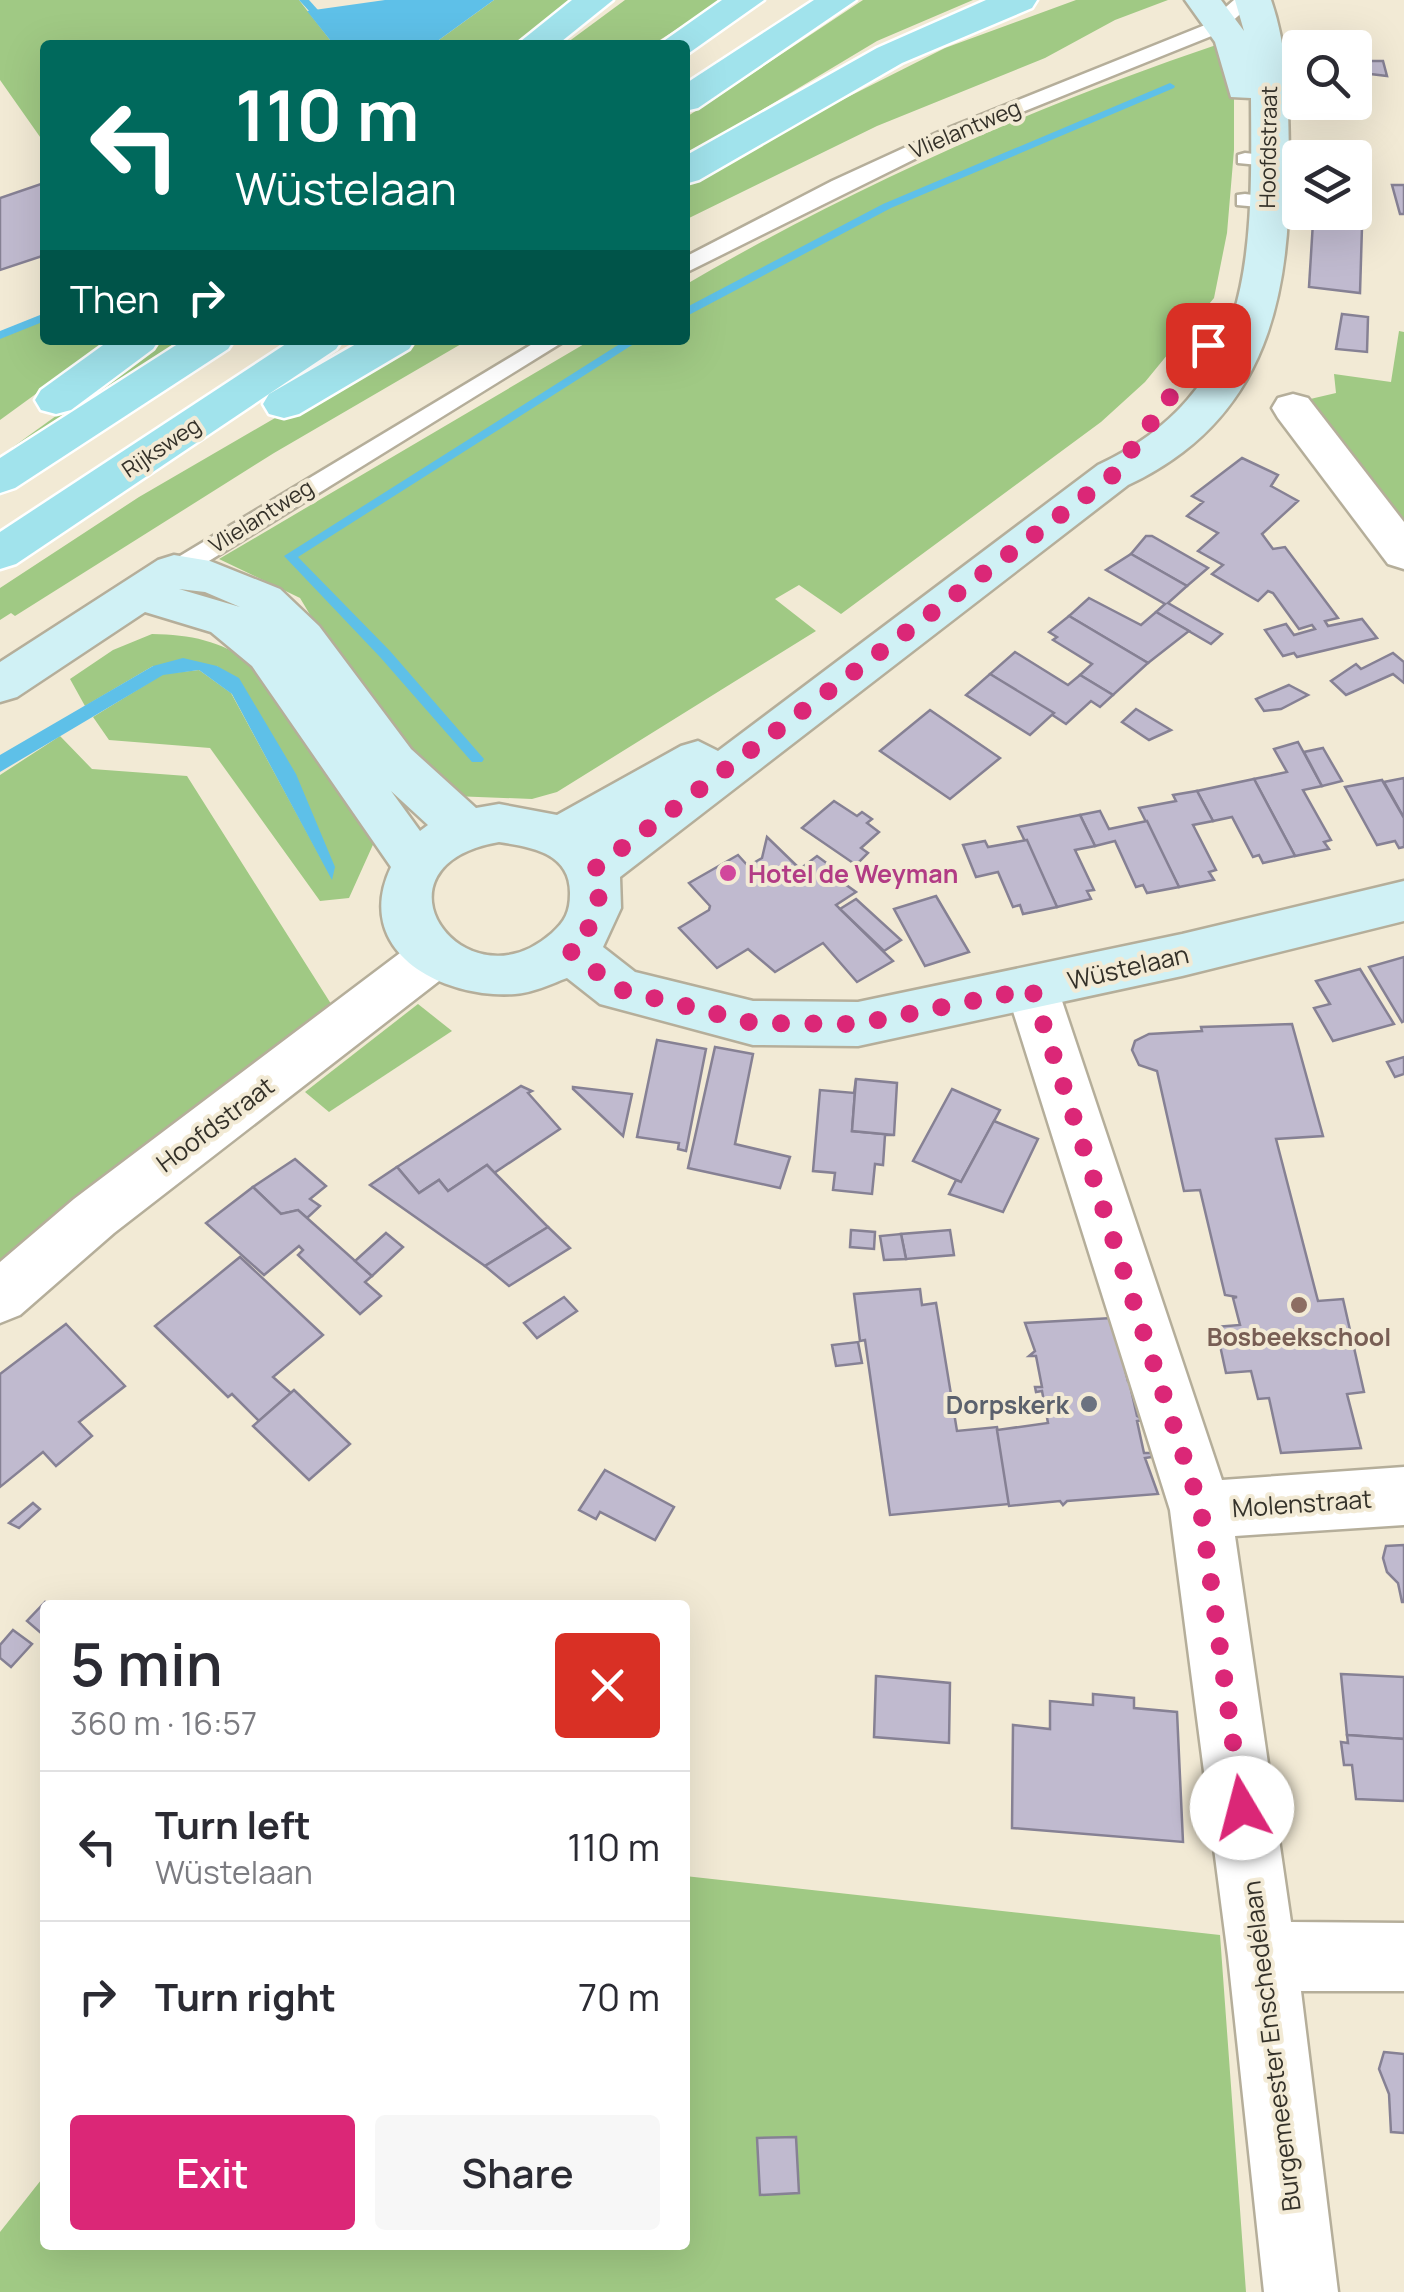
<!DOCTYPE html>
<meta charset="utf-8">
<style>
body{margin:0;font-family:Manrope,sans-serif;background:#f7f7f7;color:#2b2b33;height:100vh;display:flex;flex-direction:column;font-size:38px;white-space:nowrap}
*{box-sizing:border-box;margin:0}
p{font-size:32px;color:#7c7c81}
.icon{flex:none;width:55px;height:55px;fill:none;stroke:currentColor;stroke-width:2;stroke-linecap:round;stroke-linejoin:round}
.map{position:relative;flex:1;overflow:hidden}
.sheet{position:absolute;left:40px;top:1600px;width:650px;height:650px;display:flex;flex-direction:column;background:#fff;border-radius:10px;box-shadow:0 10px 40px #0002}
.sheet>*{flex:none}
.banner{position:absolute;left:40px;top:40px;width:650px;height:305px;border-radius:10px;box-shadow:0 10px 40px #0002;background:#00695c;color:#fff;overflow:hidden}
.fabs{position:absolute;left:1282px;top:30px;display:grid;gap:20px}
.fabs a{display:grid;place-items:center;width:90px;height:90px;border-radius:10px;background:#fff;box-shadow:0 10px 40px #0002;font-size:50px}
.pin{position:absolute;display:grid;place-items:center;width:85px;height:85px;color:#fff;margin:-42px;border-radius:20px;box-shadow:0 5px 15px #0006}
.me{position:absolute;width:110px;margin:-55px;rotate:352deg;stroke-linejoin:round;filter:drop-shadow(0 0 8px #0008)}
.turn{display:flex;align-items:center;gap:35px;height:210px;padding:0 30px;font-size:45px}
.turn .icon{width:130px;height:130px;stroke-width:2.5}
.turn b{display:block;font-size:70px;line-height:85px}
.then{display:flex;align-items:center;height:95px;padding:0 30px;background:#0003;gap:20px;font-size:38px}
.round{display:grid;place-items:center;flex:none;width:105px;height:105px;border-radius:10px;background:#f7f7f7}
.headline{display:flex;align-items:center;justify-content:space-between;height:170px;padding:0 30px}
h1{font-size:60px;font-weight:600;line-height:75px}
.button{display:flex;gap:20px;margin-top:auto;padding:20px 30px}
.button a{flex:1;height:115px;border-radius:10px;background:#db2777;color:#fff;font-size:40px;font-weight:600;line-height:115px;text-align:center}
.button a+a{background:#f7f7f7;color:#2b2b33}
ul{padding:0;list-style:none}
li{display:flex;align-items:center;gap:30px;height:150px;padding:0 30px;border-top:2px solid #e1e1e2}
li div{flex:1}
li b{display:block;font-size:38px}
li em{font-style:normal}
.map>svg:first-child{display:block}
</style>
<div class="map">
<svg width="1404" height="2292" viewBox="0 0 1404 2292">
<rect width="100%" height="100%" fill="#f2ead5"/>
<!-- green -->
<g fill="#a0c984">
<path d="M0 0H299L334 45H45V144L0 80Z"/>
<path d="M494 0H573L512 45H432Z"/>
<path d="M625 0H723L652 45H564Z"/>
<path d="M863 0H973L877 41 685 156V118Z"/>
<path d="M1076 0H1168L1115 20 1045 58 877 126 685 220V179L945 48Z"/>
<path d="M1222 43 1234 87V150L1227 233 1214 298 1145 382 1101 422 841 614 799 585 775 599 816 631 557 792 532 799 453 796 426 777 339 663 300 598 219 559 591 340H685V285C856 185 1035 106 1222 43Z"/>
<path d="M45 317V340H110L0 420V334Z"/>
<path d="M1399 331 1404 332V528L1306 400 1336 393 1334 374 1391 382Z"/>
<path d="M161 340H185L20 448 13 447Z"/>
<path d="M409 340H468L274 453 15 616 11 613 0 620V588L139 497Z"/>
<path d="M152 634C191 635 220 640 252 664L376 838 349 898 320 901 210 748 109 740 93 717 163 674 199 670 231 693 332 879 217 666H153L85 706 70 679 113 650Z"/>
<path d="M60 736 92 769 187 776 333 1007 0 1270V775Z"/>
<path d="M418 1004 452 1031 329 1112 305 1092Z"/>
<path d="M685 1876 1220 1935 1246 2292H0V2232L45 2175V2245H685Z"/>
</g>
<!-- water -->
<g fill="#5ec0e8">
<path d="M385 0H494L432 45H334L307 11Z"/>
<path d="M183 658 217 666 239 678 296 774 335 867 332 880 232 694 199 670 163 675 0 772V755L153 666Z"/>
</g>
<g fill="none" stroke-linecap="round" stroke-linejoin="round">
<!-- stream -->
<g fill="#5ec0e8" fill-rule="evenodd">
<path d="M299 0H309L318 10 310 12Z"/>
<path d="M1170 83 1175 86 1174 88 891 208 685 317V308L883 204Z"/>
<path d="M45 313V321L0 339V331Z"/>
<path d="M626 340H640L298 557 390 651 484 759 482 762H472L380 657 284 556Z"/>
</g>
</g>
<!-- building -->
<g fill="#c0bacf" stroke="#868194" stroke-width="2.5">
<path d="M1355 61H1383L1387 76 1362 73 1364 79H1355Z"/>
<path d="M44 183 45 255 0 270V198Z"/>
<path d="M1392 185H1404V214H1400Z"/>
<path d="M1313 222 1362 227 1360 293 1309 287Z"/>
<path d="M1342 314 1368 317 1367 352 1336 349Z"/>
<path d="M1242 458 1278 475 1271 486 1298 501 1262 534 1273 549 1285 547 1338 618 1325 621 1328 626 1362 619 1377 638 1297 657 1294 653 1283 656 1265 630 1286 624 1294 635 1315 629 1312 625 1299 629 1273 593 1268 591 1258 601 1212 574 1223 565 1198 551 1218 533 1187 516 1203 502 1192 496Z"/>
<path d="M1146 536H1152L1208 568 1187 586 1131 554Z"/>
<path d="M1131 554 1187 586 1168 603 1222 634 1211 644 1156 612 1165 604 1106 570Z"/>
<path d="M1089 598 1141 625 1156 612 1189 631 1148 663 1069 616Z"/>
<path d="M1069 616 1148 663 1113 695 1080 675 1092 664 1053 640 1057 637 1049 632Z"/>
<path d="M1015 652 1068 685 1080 675 1113 695 1100 707 1091 701 1066 724 990 674Z"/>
<path d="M1393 653 1404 662V683L1393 674 1346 695 1331 681 1356 664 1361 669Z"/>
<path d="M990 674 1054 713 1030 735 966 695Z"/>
<path d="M1289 685 1308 695 1281 709 1264 711 1256 699Z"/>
<path d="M1136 709 1171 730 1149 740 1122 722Z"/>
<path d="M930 710 1000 758 950 799 880 751Z"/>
<path d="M1298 742 1322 786 1303 790 1331 840 1324 842 1329 849 1295 856 1254 779 1287 772 1274 749Z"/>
<path d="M1323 748 1342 781 1322 786 1304 752Z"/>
<path d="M1404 778V818L1384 782Z"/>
<path d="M1254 779 1295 856 1263 863 1259 855 1253 857 1232 817 1213 821 1197 791Z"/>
<path d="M1382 780 1404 818V847L1399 848 1395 841 1377 845 1345 787Z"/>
<path d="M1197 791 1213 821 1193 825 1216 870 1209 872 1214 880 1179 887 1139 808 1176 801 1173 795Z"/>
<path d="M834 801 857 816 862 812 872 819 867 823 879 832 861 848 868 853 856 865 802 828Z"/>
<path d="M1100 811 1109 829 1147 821 1179 887 1147 893 1143 885 1136 887 1115 841 1095 846 1080 815Z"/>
<path d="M1080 815 1095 846 1075 850 1094 890 1087 891 1091 899 1057 907 1018 827Z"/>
<path d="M767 837 800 869 817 856 836 870 831 874 856 892 836 905 893 961 857 982 823 943 775 972 748 949 717 968 679 928 709 910 710 906 689 883 738 855 748 866 762 858Z"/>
<path d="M1027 840 1057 907 1023 914 1020 905 1013 907 998 872 976 877 963 845 985 841 988 847Z"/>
<path d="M936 896 969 952 925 966 894 909Z"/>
<path d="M856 899 901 940 884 951 840 909Z"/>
<path d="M1404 957V1021L1402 1022 1369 967Z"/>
<path d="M1360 969 1394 1024 1333 1041 1314 1008 1330 1004 1316 981Z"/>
<path d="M1292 1024 1323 1136 1276 1139 1318 1301 1343 1299 1364 1392 1347 1394 1361 1448 1281 1453 1269 1398 1258 1399 1251 1371 1226 1373 1216 1327 1240 1325 1233 1298 1237 1297 1225 1295 1200 1190 1184 1191 1157 1071 1139 1065 1132 1050 1135 1041 1149 1034 1202 1031 1201 1027Z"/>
<path d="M657 1040 706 1049 686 1151 678 1149 679 1143 637 1137Z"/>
<path d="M715 1047 753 1054 735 1144 790 1157 780 1188 688 1168Z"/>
<path d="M1404 1057V1074L1395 1077 1387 1062Z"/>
<path d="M856 1079 852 1131 894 1135H885L883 1165 875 1164 872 1194 833 1190 835 1173 813 1171 820 1090 854 1093Z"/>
<path d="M856 1079 897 1083 894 1135 852 1131Z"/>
<path d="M521 1086 532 1091 528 1093 560 1129 494 1173 487 1165 448 1191 439 1180 419 1193 397 1167Z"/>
<path d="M573 1087 632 1094 623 1136 573 1089Z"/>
<path d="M952 1089 1000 1110 961 1182 913 1161Z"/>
<path d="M994 1121 1038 1139 1003 1212 949 1194 956 1180 961 1182Z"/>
<path d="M295 1159 326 1186 310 1199 320 1206 307 1218 298 1210 281 1214 253 1187Z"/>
<path d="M487 1165 548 1227 485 1266 370 1185 397 1167 419 1193 439 1180 448 1191Z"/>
<path d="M253 1187 281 1214 298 1210 307 1218 372 1276 365 1282 381 1296 360 1314 298 1255 303 1250 299 1246 264 1275 206 1223Z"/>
<path d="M548 1227 570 1248 509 1286 485 1266Z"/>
<path d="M851 1230 875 1232 874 1249 850 1247Z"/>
<path d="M950 1230 954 1255 906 1259 901 1234Z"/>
<path d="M386 1233 403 1247 372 1276 355 1261Z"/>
<path d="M901 1234 906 1259 884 1260 880 1236Z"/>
<path d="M240 1257 323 1335 273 1377 291 1393 259 1421 232 1394 228 1397 155 1326Z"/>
<path d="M920 1289 922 1305 936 1303 957 1431 997 1427 1010 1504 890 1515 865 1340 860 1341 854 1294Z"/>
<path d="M564 1297 577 1311 537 1338 524 1323Z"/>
<path d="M1112 1318 1128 1381 1135 1380 1136 1384 1130 1385 1137 1416 1144 1420 1137 1421 1144 1453H1151L1152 1457 1145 1458 1158 1494 1067 1501 1063 1505 1060 1501 1009 1506 997 1430 1048 1423 1042 1391 1036 1392 1035 1387H1042L1036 1356H1029L1035 1351 1025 1323Z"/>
<path d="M66 1324 125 1386 79 1422 92 1436 56 1466 43 1452 0 1487V1374Z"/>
<path d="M858 1342 862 1363 836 1366 832 1345Z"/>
<path d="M294 1390 350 1444 309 1480 253 1426Z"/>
<path d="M605 1470 674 1507 655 1540 600 1512 596 1519 579 1510Z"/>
<path d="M33 1503 40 1509 19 1528 9 1523Z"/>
<path d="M1404 1545V1602H1402L1398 1583 1387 1572 1383 1558 1386 1546Z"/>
<path d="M45 1602 48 1605 41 1633 27 1621Z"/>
<path d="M13 1630 32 1644 11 1667 0 1658V1645Z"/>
<path d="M1341 1674 1404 1677V1739L1347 1735Z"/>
<path d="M876 1676 950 1683 949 1743 874 1737Z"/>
<path d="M1093 1694 1134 1698V1708L1177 1712 1183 1842 1012 1828 1013 1725 1050 1729V1701L1093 1705Z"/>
<path d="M1347 1735 1404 1739V1801L1356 1799 1352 1765H1344L1341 1742 1348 1743Z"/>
<path d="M1384 2052 1404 2054V2133L1391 2132 1389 2094 1379 2069Z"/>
<path d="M796 2137 799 2193 760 2195 757 2138Z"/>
</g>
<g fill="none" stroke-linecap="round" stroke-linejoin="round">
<!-- lane casing -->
<g stroke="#b5ae9a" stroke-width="5">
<g id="lane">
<path d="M1234 0H1256L1219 33 955 139 685 273V257L832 181 941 131 1205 25Z"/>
<path d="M1245 153 1300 159V169L1238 163V155Z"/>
<path d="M1245 194 1300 201V211L1237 205V195Z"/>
<path d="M539 340H566L183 577H165L162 571 165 565Z"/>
</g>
</g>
<!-- street casing -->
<g stroke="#b5ae9a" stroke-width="5">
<g id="street">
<path d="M1293 394 1308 398 1404 522V569L1388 564 1278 418 1272 408 1278 398Z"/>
<path d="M434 935 452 941 460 956 452 971 114 1233 20 1315 0 1323V1262L74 1199 416 941Z"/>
<path d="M1032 968 1051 974 1058 989 1222 1480 1404 1467V1525L1235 1536 1291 1922 1404 1923V1991H1301L1338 2292H1264L1228 1956 1170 1510 1006 989 1013 974Z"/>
</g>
</g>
<!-- secondary casing -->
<g stroke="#b5ae9a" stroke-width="5">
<path id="secondary" d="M1185 0H1221L1244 31 1235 0H1271C1288 49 1288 99 1289 151 1292 293 1269 419 1128 485L620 877 621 908 603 947 635 972 753 1001 858 1002 1182 934 1404 881V921L1182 976 858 1046 753 1045 600 1004 567 978C551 984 532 993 515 994 443 999 351 952 391 867L252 666 211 632 145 612 17 697 0 702V662L158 560 174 555 210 561 280 589 319 626 411 749 476 808 499 804 557 815 681 746 698 741 718 751 1098 465C1257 391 1252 251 1251 98L1231 97 1215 42ZM179 589 205 592 240 607ZM391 791 428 825 420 831ZM499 842C532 847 571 853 570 894 570 912 565 921 552 933 464 1011 361 866 499 842Z"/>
</g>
<!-- primary casing -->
<g stroke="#fff" stroke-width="5">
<g id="primary">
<path d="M572 0H613L557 45H516Z"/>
<path d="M722 0H764L689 53 685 54V45H658Z"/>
<path d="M814 0H856L698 108 685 111V84Z"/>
<path d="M986 0H1037L1032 8 902 63 699 180 685 184V156L877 48Z"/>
<path d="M110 340H159L153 349 71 410 56 414 41 410 35 400 41 390Z"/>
<path d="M184 340H234L228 349 15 488 0 493V458Z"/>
<path d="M292 340H342L336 349 16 564 0 569V532Z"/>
<path d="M363 340H415L409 349 299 414 284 418 269 414 263 404 269 394Z"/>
</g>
</g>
<!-- lane -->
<use href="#lane" fill="#fff" fill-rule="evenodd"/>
<!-- street -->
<use href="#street" fill="#fff" fill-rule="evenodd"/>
<!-- secondary -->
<use href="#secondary" fill="#d0f1f5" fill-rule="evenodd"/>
<!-- primary -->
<use href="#primary" fill="#a1e3ec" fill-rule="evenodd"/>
</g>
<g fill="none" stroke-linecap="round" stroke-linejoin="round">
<!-- route -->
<path stroke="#db2777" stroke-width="18" stroke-dasharray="0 32.4" d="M1208 345 1113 475 593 870C606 906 595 925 569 950L618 989 753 1023 858 1024 1032 989 1201 1510 1242 1808"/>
</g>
<!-- markers -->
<circle fill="#d1479c" stroke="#f2ead5" stroke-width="4" cx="728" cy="873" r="10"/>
<circle fill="#8d6e63" stroke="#f2ead5" stroke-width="4" cx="1299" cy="1305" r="10"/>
<circle fill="#6b7280" stroke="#f2ead5" stroke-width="4" cx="1089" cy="1404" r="10"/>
<g text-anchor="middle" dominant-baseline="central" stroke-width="8" stroke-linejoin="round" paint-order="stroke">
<!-- far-street labels -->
<g font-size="22" fill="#343129" stroke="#f2ead5">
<text transform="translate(965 129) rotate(-23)">Vlielantweg</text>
<text transform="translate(1268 147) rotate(-89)">Hoofdstraat</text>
<text transform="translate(161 447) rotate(-34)">Rijksweg</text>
<text transform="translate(261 516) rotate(-32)">Vlielantweg</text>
</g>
<!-- hotel labels -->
<g font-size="25" font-weight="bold" fill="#b23c85" stroke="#f2ead5" text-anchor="start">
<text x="748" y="873">Hotel de Weyman</text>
</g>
<!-- street labels -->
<g font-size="25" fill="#343129" stroke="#f2ead5">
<text transform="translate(1128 967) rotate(-13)">Wüstelaan</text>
<text transform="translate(215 1124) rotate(-37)">Hoofdstraat</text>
<text transform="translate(1302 1503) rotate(-4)">Molenstraat</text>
<text transform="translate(1271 2046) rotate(-97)">Burgemeester Enschedélaan</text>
</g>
<!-- education labels -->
<g font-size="25" font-weight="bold" fill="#785e54" stroke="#f2ead5">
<text x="1299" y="1336">Bosbeekschool</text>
</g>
<!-- worship labels -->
<g font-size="25" font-weight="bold" fill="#5b616d" stroke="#f2ead5" text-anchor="end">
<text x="1069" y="1404">Dorpskerk</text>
</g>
</g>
</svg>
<div class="fabs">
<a><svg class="icon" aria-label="search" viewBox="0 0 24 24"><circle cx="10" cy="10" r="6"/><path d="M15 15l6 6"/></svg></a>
<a><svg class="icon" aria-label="layers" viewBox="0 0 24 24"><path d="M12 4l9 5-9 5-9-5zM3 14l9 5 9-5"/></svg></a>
</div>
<div class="pin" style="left:1208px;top:345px;background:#d93025"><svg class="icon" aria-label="arrive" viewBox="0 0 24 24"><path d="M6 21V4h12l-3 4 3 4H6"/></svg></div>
<svg class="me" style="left:1242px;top:1808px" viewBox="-20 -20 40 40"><circle r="19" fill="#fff"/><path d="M0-13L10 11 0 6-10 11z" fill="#db2777"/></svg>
<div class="banner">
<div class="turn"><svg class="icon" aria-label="left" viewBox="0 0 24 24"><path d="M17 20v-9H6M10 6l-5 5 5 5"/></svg><div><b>110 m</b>Wüstelaan</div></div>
<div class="then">Then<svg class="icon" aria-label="right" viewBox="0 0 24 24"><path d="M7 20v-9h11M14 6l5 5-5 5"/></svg></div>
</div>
<section class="sheet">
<div class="headline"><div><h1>5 min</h1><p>360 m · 16:57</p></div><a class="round" style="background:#d93025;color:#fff"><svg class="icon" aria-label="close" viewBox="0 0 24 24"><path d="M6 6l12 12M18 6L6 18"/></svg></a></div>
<ul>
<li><svg class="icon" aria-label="left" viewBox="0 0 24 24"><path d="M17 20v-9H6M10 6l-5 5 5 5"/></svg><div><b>Turn left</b><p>Wüstelaan</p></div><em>110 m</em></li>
<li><svg class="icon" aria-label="right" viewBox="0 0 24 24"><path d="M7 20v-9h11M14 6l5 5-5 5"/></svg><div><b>Turn right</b></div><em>70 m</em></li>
</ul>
<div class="button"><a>Exit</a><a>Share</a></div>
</section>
</div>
